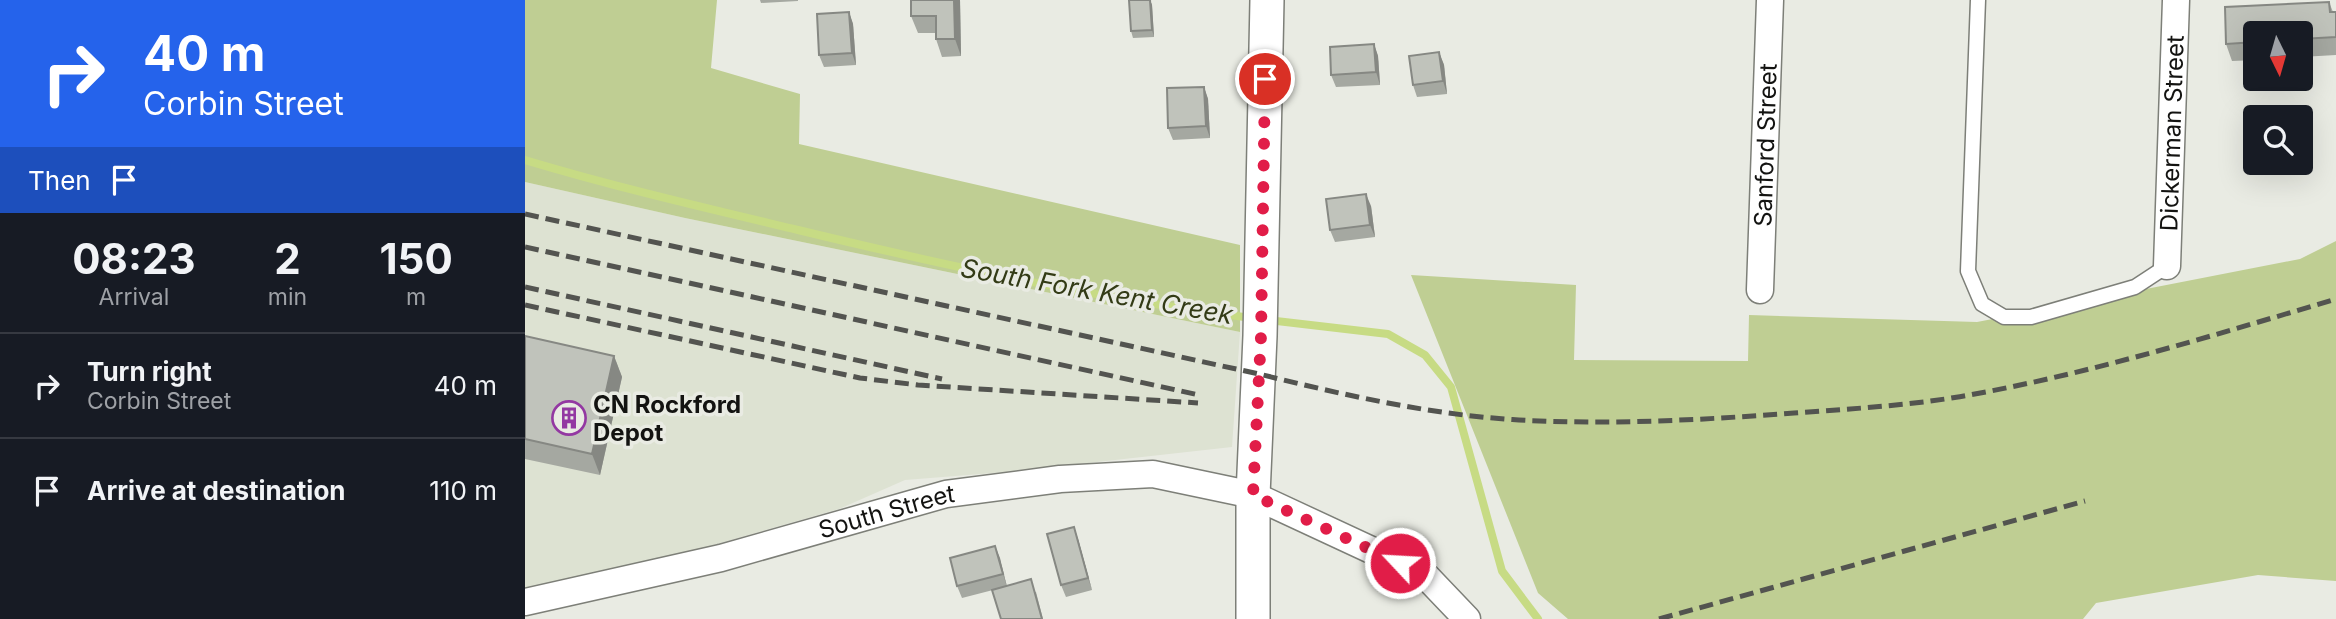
<!DOCTYPE html>
<style>
body{margin:0;font-family:Inter,sans-serif;background:#242831;color:#f1f3f6;height:100vh;display:flex;flex-direction:column;font-size:26px;white-space:nowrap}
*{box-sizing:border-box;margin:0}
p{font-size:23px;color:#9ea1a6}
.icon{flex:none;width:38px;height:38px;fill:none;stroke:currentColor;stroke-width:2;stroke-linecap:round;stroke-linejoin:round}
.map{position:relative;flex:1;overflow:hidden}
.side{display:flex;flex-direction:column;background:#171b24;width:525px}
.side>*{flex:none}
.banner{background:#2563eb;color:#fff;overflow:hidden}
.needle{width:46px;rotate:175deg}
.fabs{position:absolute;left:1718px;top:21px;display:grid;gap:14px}
.fabs a{display:grid;place-items:center;width:70px;height:70px;border-radius:7px;background:#171b24;box-shadow:0 7px 28px #0002;font-size:35px}
.pin{position:absolute;display:grid;place-items:center;width:60px;height:60px;color:#fff;margin:-30px;border:4px solid #fff;border-radius:50%;box-shadow:0 2px 7px #0007}
.me{position:absolute;width:77px;margin:-38px;rotate:295deg;stroke-linejoin:round;filter:drop-shadow(0 0 5px #0008)}
.turn{display:flex;align-items:center;gap:24px;height:147px;padding:0 28px;font-size:32px}
.turn .icon{width:91px;height:91px;stroke-width:2.5}
.turn b{display:block;font-size:49px;line-height:60px}
.then{display:flex;align-items:center;height:66px;padding:0 28px;background:#0003;gap:14px;font-size:26px}
.eta{display:flex;justify-content:space-evenly;align-items:center;height:119px;text-align:center}
.eta b{font-size:42px;font-weight:700;line-height:49px}
ul{padding:0;list-style:none}
li{display:flex;align-items:center;gap:21px;height:105px;padding:0 28px;border-top:2px solid #363941}
li div{flex:1}
li b{display:block;font-size:26px}
li em{font-style:normal}
main{display:flex;flex:1;min-height:0}
.map>svg:first-child{display:block}
</style>
<main>
<section class="side">
<div class="banner">
<div class="turn"><svg class="icon" aria-label="right" viewBox="0 0 24 24"><path d="M7 20v-9h11M14 6l5 5-5 5"/></svg><div><b>40 m</b>Corbin Street</div></div>
<div class="then">Then<svg class="icon" aria-label="arrive" viewBox="0 0 24 24"><path d="M6 21V4h12l-3 4 3 4H6"/></svg></div>
</div>
<div class="eta">
<div><b>08:23</b><p>Arrival</p></div>
<div><b>2</b><p>min</p></div>
<div><b>150</b><p>m</p></div>
</div>
<ul>
<li><svg class="icon" aria-label="right" viewBox="0 0 24 24"><path d="M7 20v-9h11M14 6l5 5-5 5"/></svg><div><b>Turn right</b><p>Corbin Street</p></div><em>40 m</em></li>
<li><svg class="icon" aria-label="arrive" viewBox="0 0 24 24"><path d="M6 21V4h12l-3 4 3 4H6"/></svg><div><b>Arrive at destination</b></div><em>110 m</em></li>
</ul>
</section>
<div class="map">
<svg width="1811" height="619" viewBox="0 0 1811 619">
<rect width="100%" height="100%" fill="#e9ebe3"/>
<!-- built -->
<path fill="#dde2d2" d="M0 182 160 218 715 332 707 447 481 472 380 480 314 509 115 566 0 589Z"/>
<!-- green -->
<g fill="#bfce93">
<path d="M0 0H192L186 68 275 94 274 144 715 245V332L160 218 0 182Z"/>
<path d="M1811 241V581L1733 575 1571 603 1558 619H1043L1013 593 886 275 1051 285 1049 360 1223 361 1224 315 1452 322 1775 259Z"/>
</g>
<g fill="none" stroke-linecap="round" stroke-linejoin="round">
<!-- stream -->
<g stroke="#c7db84" stroke-width="8">
<path d="M0 160C90 187 181 208 273 230 422 266 574 299 727 318"/>
<path d="M743 320 863 334 900 355 926 387 977 571 1013 619"/>
</g>
<!-- service casing -->
<g stroke="#7d7f78" stroke-width="17">
<path id="service" d="M1453 0 1443 271 1457 304 1479 317H1506L1610 287 1642 266"/>
</g>
<!-- minor casing -->
<g stroke="#7d7f78" stroke-width="29">
<g id="minor">
<path id="s1" d="M1642 266 1651 0"/>
<path id="s2" d="M1235 290 1245 0"/>
<path id="s3" d="M0 602 196 558 421 494 535 479 628 474 728 495 900 575 942 619"/>
</g>
</g>
<!-- tertiary casing -->
<g stroke="#7d7f78" stroke-width="36">
<path id="tertiary" d="M728 619V495L735 336 742 0"/>
</g>
<!-- service -->
<use href="#service" stroke="#fff" stroke-width="14"/>
<!-- minor -->
<use href="#minor" stroke="#fff" stroke-width="26"/>
<!-- tertiary -->
<use href="#tertiary" stroke="#fff" stroke-width="33"/>
<!-- rail -->
<g stroke="#535450" stroke-width="5" stroke-dasharray="14 7" stroke-linecap="butt">
<path d="M0 214 734 374C819 395 906 415 994 420 1085 425 1177 420 1269 413 1324 409 1378 406 1433 397 1561 375 1686 336 1811 299"/>
<path d="M0 247 674 395"/>
<path d="M0 287 417 379"/>
<path d="M0 305 335 378 393 385 673 403"/>
<path d="M1134 619 1560 501"/>
</g>
</g>
<!-- wall -->
<g fill="#a5a8a1">
<path d="M235 0H273V1L236 3Z"/>
<path d="M386 0H435L436 56 417 57 411 39V33H393L386 16Z"/>
<path d="M625 0 627 5 629 37 608 38 606 31Z"/>
<path d="M1804 2 1808 12H1811V55L1776 57V33H1731V60L1707 61 1701 44 1700 7Z"/>
<path d="M324 12 328 24 331 65 299 67 294 55Z"/>
<path d="M849 44 853 56 855 85 811 87 806 75Z"/>
<path d="M914 52 919 65 922 94 892 97 888 85Z"/>
<path d="M679 87 683 99 685 138 648 140 643 128Z"/>
<path d="M846 206 850 237 810 242 805 230Z"/>
<path d="M0 336 89 356 97 377 75 475 0 459Z"/>
<path d="M553 539 567 590 541 597 536 585Z"/>
<path d="M470 546 482 586 511 592 518 619H476L468 590 437 598 432 586Z"/>
</g>
<!-- shaded-wall -->
<g fill="#868883">
<path d="M429 0H435L436 56 430 39Z"/>
<path d="M625 0 627 5 629 37 627 30Z"/>
<path d="M324 12 328 24 331 65 327 53Z"/>
<path d="M849 44 853 56 855 85 851 72Z"/>
<path d="M914 52 919 65 922 94 918 81Z"/>
<path d="M679 87 683 99 685 138 681 126Z"/>
<path d="M841 194 846 206 850 237 845 225Z"/>
<path d="M89 356 97 377 75 475 67 454Z"/>
<path d="M549 527 553 539 567 590 563 578Z"/>
<path d="M470 546 475 558 482 587 478 574Z"/>
</g>
<!-- building -->
<g fill="#c0c3bb" stroke="#868883" stroke-width="2">
<path d="M386 0H429L430 39H411V16H386Z"/>
<path d="M604 0H625L627 30 606 31Z"/>
<path d="M1804 2 1805 12H1811V37L1776 39V33H1731V42L1701 44 1700 7Z"/>
<path d="M324 12 327 53 294 55 292 14Z"/>
<path d="M849 44 851 72 806 75 805 47Z"/>
<path d="M914 52 918 81 888 85 884 56Z"/>
<path d="M679 87 681 126 643 128 642 88Z"/>
<path d="M841 194 845 225 805 230 801 199Z"/>
<path d="M0 336 89 356 67 454 0 439Z"/>
<path d="M549 527 563 578 536 585 522 534Z"/>
<path d="M470 546 478 574 432 586 425 558Z"/>
<path d="M506 579 517 619H476L467 590Z"/>
</g>
<g fill="none" stroke-linecap="round" stroke-linejoin="round">
<!-- route -->
<path stroke="#e11d48" stroke-width="12" stroke-dasharray="0 21.6" d="M740 79 736 336 728 495 875 563"/>
</g>
<!-- icons -->
<defs>
<g id="building-ring" transform="scale(1.75)"><circle r="9.5" fill="#e9ebe3" stroke="#9338a2" stroke-width="1.5"/><path d="M-4-6H4V6H1V3H-1V6H-4ZM-2.5-4.3h1.7v1.8h-1.7ZM.8-4.3h1.7v1.8H.8ZM-2.5-1h1.7V.8h-1.7ZM.8-1h1.7V.8H.8Z" fill="#9338a2"/></g>
</defs>
<g fill-rule="evenodd">
<use href="#building-ring" x="44" y="418"/>
</g>
<g text-anchor="middle" dominant-baseline="central" stroke-width="7" stroke-linejoin="round" paint-order="stroke">
<!-- street labels -->
<g font-size="24" fill="#131311" stroke="#e9ebe3">
<text stroke="none"><textPath href="#s1" startOffset="133">Dickerman Street</textPath></text>
<text stroke="none"><textPath href="#s2" startOffset="145">Sanford Street</textPath></text>
<text stroke="none"><textPath href="#s3" startOffset="373">South Street</textPath></text>
</g>
<!-- poi labels -->
<g font-size="24" font-weight="bold" fill="#131311" stroke="#e9ebe3" text-anchor="start">
<text x="68" y="404">CN Rockford<tspan x="68" dy="28">Depot</tspan></text>
</g>
<!-- water labels -->
<g font-size="26" font-style="italic" fill="#333b16" stroke="#e9ebe3">
<text transform="translate(572 291) rotate(10)">South Fork Kent Creek</text>
</g>
</g>
</svg>
<div class="fabs">
<a><svg class="needle" viewBox="-14 -14 28 28"><path d="M0-13l5 13h-10z" fill="#e53935"/><path d="M0 13l5-13h-10z" fill="#9ea1a6"/></svg></a>
<a><svg class="icon" aria-label="search" viewBox="0 0 24 24"><circle cx="10" cy="10" r="6"/><path d="M15 15l6 6"/></svg></a>
</div>
<div class="pin" style="left:740px;top:79px;background:#d93025"><svg class="icon" aria-label="arrive" viewBox="0 0 24 24"><path d="M6 21V4h12l-3 4 3 4H6"/></svg></div>
<svg class="me" style="left:875px;top:563px" viewBox="-20 -20 40 40"><circle r="17" fill="#e11d48" stroke="#fff" stroke-width="3"/><path d="M0-11L8 9 0 5-8 9z" fill="#fff"/></svg>
</div>
</main>
